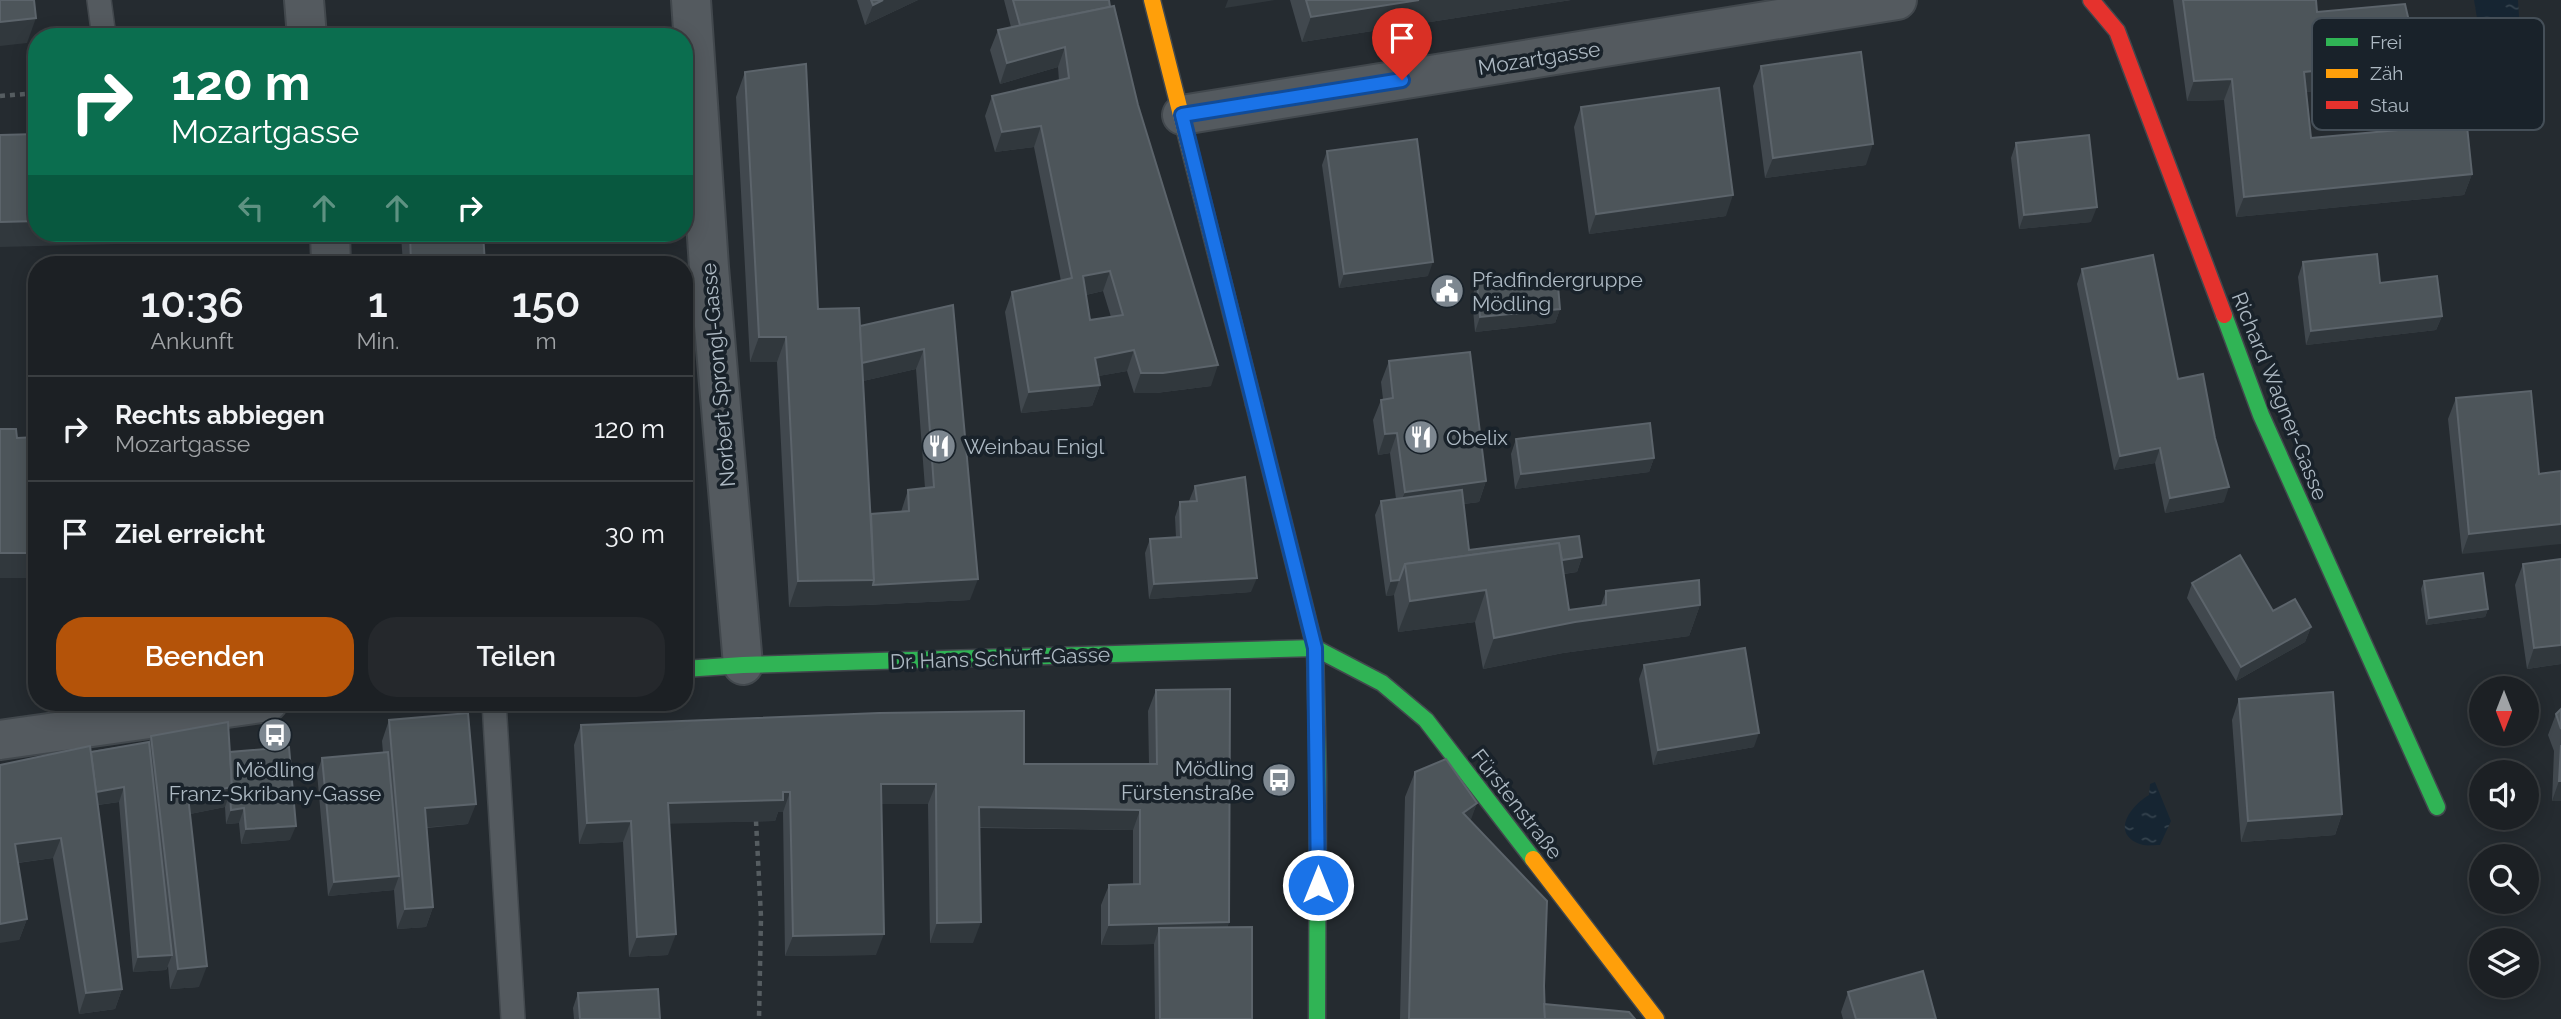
<!DOCTYPE html>
<html lang="de">
<meta charset="utf-8">
<style>
body{margin:0;font-family:Raleway,sans-serif;background:#25282c;color:#f1f3f6;height:100vh;display:flex;flex-direction:column;font-size:26px;white-space:nowrap}
*{box-sizing:border-box;margin:0}
p{font-size:23px;color:#a0a3a6}
.icon{flex:none;width:38px;height:38px;fill:none;stroke:currentColor;stroke-width:2;stroke-linecap:round;stroke-linejoin:round}
.map{position:relative;flex:1;overflow:hidden}
.drawer{position:absolute;left:28px;top:256px;width:665px;height:455px;display:flex;flex-direction:column;background:#1c2024;border-radius:28px;box-shadow:0 4px 18px #0003,0 0 0 2px #3a3e41}
.drawer>*{flex:none}
.top-card{position:absolute;left:28px;top:28px;width:665px;height:214px;border-radius:28px;box-shadow:0 4px 18px #0003,0 0 0 2px #3a3e41;background:#0b6e4f;color:#fff;overflow:hidden}
.needle{width:46px;rotate:180deg}
.controls{position:absolute;left:2469px;top:676px;display:grid;gap:14px}
.controls a{display:grid;place-items:center;width:70px;height:70px;border-radius:50%;background:#1c2024;box-shadow:0 4px 18px #0003,0 0 0 2px #3a3e41;font-size:35px}
.pin{position:absolute;display:grid;place-items:center;width:60px;height:60px;color:#fff;margin:-72px -30px;border-radius:50% 50% 50% 0;rotate:-45deg;box-shadow:0 0 7px #0007}
.pin .icon{rotate:45deg}
.me{position:absolute;width:77px;margin:-38px;rotate:0deg;stroke-linejoin:round;filter:drop-shadow(0 0 5px #0008)}
.turn{display:flex;align-items:center;gap:24px;height:147px;padding:0 28px;font-size:32px}
.turn .icon{width:91px;height:91px;stroke-width:2.5}
.turn b{display:block;font-size:49px;line-height:60px}
.lanes{display:flex;align-items:center;height:66px;padding:0 28px;background:#0003;justify-content:center;gap:35px;direction:ltr}
.lanes .off{opacity:.35}
.eta{display:flex;justify-content:space-evenly;align-items:center;height:119px;text-align:center}
.eta b{font-size:42px;font-weight:600;line-height:49px}
.button{display:flex;gap:14px;margin-top:auto;padding:14px 28px}
.button a{flex:1;height:80px;border-radius:28px;background:#b45309;color:#fff;font-size:28px;font-weight:600;line-height:80px;text-align:center}
.button a+a{background:#25282c;color:#f1f3f6}
ul{padding:0;list-style:none}
li{display:flex;align-items:center;gap:21px;height:105px;padding:0 28px;border-top:2px solid #3a3e41}
li div{flex:1}
li b{display:block;font-size:26px}
li em{font-style:normal}
.map>svg:first-child{display:block}
</style>
<div class="map">
<svg width="2561" height="1019" viewBox="0 0 2561 1019">
<defs>
<pattern id="water-ripples" width="26" height="14" patternUnits="userSpaceOnUse" patternTransform="scale(1.75)"><rect width="26" height="14" fill="#162532"/><path d="M2 4q2-2 4 0t4 0M15 11q2-2 4 0t4 0" fill="none" stroke="#35434e"/></pattern>
</defs>
<rect width="100%" height="100%" fill="#252b30"/>
<!-- water -->
<g fill="url(#water-ripples)">
<path d="M2474 0H2518L2520 31 2480 37Z"/>
<path d="M2155 782 2171 821 2160 845C2155 845 2147 846 2143 845 2109 835 2130 806 2149 795L2150 784Z"/>
</g>
<g fill="none" stroke-linecap="round" stroke-linejoin="round">
<!-- lane casing -->
<g stroke="#42484d" stroke-width="26">
<g id="lane">
<path d="M99 0 104 37"/>
<path d="M494 702 513 1019"/>
</g>
</g>
<!-- street casing -->
<g stroke="#42484d" stroke-width="42">
<g id="street">
<path d="M304 0 307 37"/>
<path d="M691 0 709 267 743 665"/>
<path d="M1182 115 1897 0"/>
<path d="M330 233 331 264"/>
<path d="M0 740 268 702"/>
</g>
</g>
<!-- fast casing -->
<g stroke="#42484d" stroke-width="19">
<g id="fast">
<path d="M2224 315 2261 415 2437 807"/>
<path d="M1254 404 1315 648 1318 777 1317 1019"/>
<path d="M684 669 743 665 1315 648 1382 683 1426 720 1533 859"/>
</g>
</g>
<!-- slow casing -->
<g stroke="#42484d" stroke-width="19">
<g id="slow">
<path d="M1152 0 1254 404"/>
<path d="M1533 859 1656 1019"/>
</g>
</g>
<!-- jam casing -->
<g stroke="#42484d" stroke-width="19">
<path id="jam" d="M2091 0 2117 31 2224 315"/>
</g>
<!-- path -->
<g stroke="#565d61" stroke-width="4.5" stroke-dasharray="5 5" stroke-linecap="butt">
<path d="M0 96 37 93"/>
<path d="M756 821 761 917 759 1019"/>
</g>
<!-- lane -->
<use href="#lane" stroke="#545a5f" stroke-width="23"/>
<!-- street -->
<use href="#street" stroke="#545a5f" stroke-width="38"/>
<!-- fast -->
<use href="#fast" stroke="#30b455" stroke-width="16"/>
<!-- slow -->
<use href="#slow" stroke="#ff9f0a" stroke-width="16"/>
<!-- jam -->
<use href="#jam" stroke="#e5322d" stroke-width="16"/>
</g>
<!-- wall -->
<g fill="#41484e" fill-rule="evenodd">
<path d="M857 0H918L865 25Z"/>
<path d="M1004 0H1109L1138 105 1211 386 1156 393H1134L1127 371 1098 376 1100 385 1092 406 1021 413 1005 312 1012 292 1061 281 1034 147 995 152 985 116 992 96 1059 81 1058 67 1000 84 990 50 998 30 1011 27ZM1103 291 1111 317 1090 320 1086 295Z"/>
<path d="M1290 0H1571L1302 42Z"/>
<path d="M2173 0H2316L2317 12 2411 80 2306 92 2311 138 2410 129 2408 104 2415 84 2472 174 2464 195 2236 217 2224 100 2187 101Z"/>
<path d="M1761 66 1866 165 1765 178 1753 86Z"/>
<path d="M745 72 818 309 860 326 953 305 970 600 865 605 789 607 777 362H750L736 97ZM916 369 925 488 908 490 901 512 871 514 863 381Z"/>
<path d="M1581 107 1726 216 1589 234 1574 127Z"/>
<path d="M2016 143 2091 222 2019 229 2011 158Z"/>
<path d="M1327 151 1428 276 1339 288 1322 165Z"/>
<path d="M402 233H483L485 264H403L401 235Z"/>
<path d="M2303 262 2380 283 2442 316 2436 330 2306 345 2298 277Z"/>
<path d="M2082 269 2178 379 2224 502 2165 513 2155 463 2114 470 2077 284Z"/>
<path d="M1477 282 1560 309 1555 323 1475 332 1472 297Z"/>
<path d="M1389 361 1486 481 1479 502 1464 504 1469 550 1582 557 1577 572 1564 574 1569 610 1601 605 1606 591 1700 605 1689 636 1563 653 1483 669 1475 622 1398 632 1394 595 1386 596 1375 515 1381 501 1396 499 1390 453 1378 455 1373 420 1381 400 1383 399 1381 382Z"/>
<path d="M2456 398 2539 474 2462 554 2448 419Z"/>
<path d="M1516 439 1654 458 1649 472 1515 489 1511 454Z"/>
<path d="M1195 486 1251 592 1149 599 1145 553 1150 539 1176 538 1175 517 1180 502 1189 501Z"/>
<path d="M2561 559V664L2527 669 2515 585 2523 564Z"/>
<path d="M2424 581 2488 609 2485 617 2426 625 2421 589Z"/>
<path d="M2192 583 2273 611 2311 627 2305 642 2236 681 2187 598Z"/>
<path d="M1644 665 1754 747 1653 765 1639 679Z"/>
<path d="M1156 690 1229 922 1227 928 1252 1019H1155L1154 944 1101 945V905L1109 885 1133 884V830L980 828 973 943H930L928 804H881L876 955 785 956 783 812H778L775 821 669 823 668 955 629 957 623 842 579 844 574 745 581 725 1024 764H1149L1148 711Z"/>
<path d="M2239 699 2342 814 2335 835 2241 842 2232 720Z"/>
<path d="M2561 709V801H2552L2554 751 2548 735 2556 714Z"/>
<path d="M389 720 468 824 427 828 433 907 426 927 397 929 394 890 328 896 317 773 322 758 383 753 382 741Z"/>
<path d="M151 736 230 752 290 840 241 844 239 823 226 824 225 807 190 814 199 987 170 989 168 966 166 970 133 972 119 802 98 805 122 989 115 1009 79 1014 53 858 18 863 27 919 19 940 0 765 149 742Z"/>
<path d="M1415 772 1477 803 1470 820 1544 986V1004L1635 1019H1400L1405 797Z"/>
<path d="M1848 992 1936 1019H1843L1841 1012Z"/>
<path d="M578 993 660 1019H574L573 1008Z"/>
</g>
<!-- shaded-wall -->
<g fill="#31383d">
<path d="M883 0H918L865 25 873 5Z"/>
<path d="M1228 0H1275L1225 8Z"/>
<path d="M1419 0H1571L1302 42 1311 17Z"/>
<path d="M36 18 27 43 0 46V22Z"/>
<path d="M1065 47 1058 67 1000 84 1007 63Z"/>
<path d="M2418 60 2411 80 2297 93 2304 72Z"/>
<path d="M2232 79 2224 100 2187 101 2194 81Z"/>
<path d="M1041 126 1034 147 995 152 1002 132Z"/>
<path d="M1873 144 1866 165 1765 178 1773 158Z"/>
<path d="M2472 174 2464 195 2236 217 2244 197Z"/>
<path d="M1733 195 1726 216 1589 234 1596 214Z"/>
<path d="M2097 207 2091 222 2019 229 2024 215Z"/>
<path d="M37 221V233H279L277 240 0 247V222Z"/>
<path d="M1433 262 1428 276 1339 288 1344 274Z"/>
<path d="M1110 271 1103 291 1076 297 1083 276Z"/>
<path d="M1560 309 1555 323 1475 332 1480 317Z"/>
<path d="M2442 316 2436 330 2306 345 2311 331Z"/>
<path d="M759 337H786L777 362H750Z"/>
<path d="M924 349 916 369 854 383 861 363Z"/>
<path d="M1134 350 1127 371 1088 378 1095 358Z"/>
<path d="M1218 365 1211 386 1156 393H1134L1141 373Z"/>
<path d="M1100 385 1092 406 1021 413 1029 392Z"/>
<path d="M1397 433 1390 453 1378 455 1385 434Z"/>
<path d="M2160 448 2155 463 2114 470 2120 456Z"/>
<path d="M1654 458 1649 472 1515 489 1521 474Z"/>
<path d="M1486 481 1479 502 1397 512 1405 492Z"/>
<path d="M2229 487 2224 502 2165 513 2170 498Z"/>
<path d="M2561 524V544L2462 554 2469 534Z"/>
<rect x="0" y="553" width="37" height="25"/>
<path d="M1582 557 1577 572 1409 593 1407 579Z"/>
<path d="M1257 578 1251 592 1149 599 1154 584Z"/>
<path d="M978 579 970 600 865 605 789 607 798 581Z"/>
<path d="M1399 580 1394 595 1386 596 1391 581Z"/>
<path d="M1486 590 1475 622 1398 632 1410 601Z"/>
<path d="M1700 605 1689 636 1563 653 1483 669 1494 638 1575 622Z"/>
<path d="M2488 609 2485 617 2426 625 2429 618Z"/>
<path d="M2311 627 2305 642 2236 681 2241 667Z"/>
<path d="M2561 645V664L2527 669 2534 648Z"/>
<path d="M1759 733 1754 747 1653 765 1658 750Z"/>
<path d="M2559 781H2561V801H2552Z"/>
<path d="M881 784H936L928 804H873Z"/>
<path d="M124 787 119 802 89 806 94 792Z"/>
<path d="M232 787 225 807 180 816 188 796Z"/>
<path d="M783 792H790L783 812H778L775 821 660 824 668 803Z"/>
<path d="M1477 803 1468 828 1463 813Z"/>
<path d="M476 804 468 824 418 828 425 808Z"/>
<path d="M979 807 1140 810 1133 830 972 827Z"/>
<path d="M244 808 239 823 226 824 231 810Z"/>
<path d="M2342 814 2335 835 2241 842 2248 821Z"/>
<path d="M631 821 623 842 579 844 587 823Z"/>
<path d="M296 826 290 840 241 844 246 829Z"/>
<path d="M61 838 53 858 8 864 15 844Z"/>
<path d="M399 876 394 890 328 896 334 882Z"/>
<path d="M433 907 426 927 397 929 405 909Z"/>
<path d="M27 919 19 940 0 943V924Z"/>
<path d="M981 922 973 943H930L937 923Z"/>
<path d="M1229 922 1222 943 1159 928 1154 944 1101 945 1109 925Z"/>
<path d="M676 934 668 955 629 957 637 937Z"/>
<path d="M884 934 876 955 785 956 793 936Z"/>
<path d="M172 955 166 970 133 972 138 957Z"/>
<path d="M207 966 199 987 170 989 178 969Z"/>
<path d="M122 989 115 1009 79 1014 86 993Z"/>
</g>
<!-- building -->
<g fill="#4d555a" stroke="#5c646b" stroke-width="2" fill-rule="evenodd">
<path d="M0 0H34L36 18 0 22Z"/>
<path d="M871 0H883L873 5Z"/>
<path d="M1013 0H1109L1110 7 1020 25Z"/>
<path d="M1306 0H1419L1311 17Z"/>
<path d="M2183 0H2316L2317 12 2405 4 2418 60 2304 72 2311 138 2420 128 2415 84 2462 78 2472 174 2244 197 2232 79 2194 81Z"/>
<path d="M1114 6 1138 105 1218 365 1163 373H1141L1134 350 1095 358 1100 385 1029 392 1012 292 1072 278 1041 126 1002 132 992 96 1069 78 1065 47 1007 63 998 30ZM1110 271 1123 315 1090 320 1083 276Z"/>
<path d="M1861 52 1873 144 1773 158 1761 66Z"/>
<path d="M806 64 818 309 859 308 874 580 798 581 786 337H759L745 72Z"/>
<path d="M1719 88 1733 195 1596 214 1581 107Z"/>
<path d="M37 134V221L0 222V135Z"/>
<path d="M2089 135 2097 207 2024 215 2016 143Z"/>
<path d="M1417 139 1433 262 1344 274 1327 151Z"/>
<path d="M410 233H483L485 264H411Z"/>
<path d="M2377 254 2380 283 2437 276 2442 316 2311 331 2303 262Z"/>
<path d="M2153 255 2178 379 2203 374 2215 438 2229 487 2170 498 2160 448 2120 456 2082 269Z"/>
<path d="M1557 274 1560 309 1480 317 1477 282Z"/>
<path d="M953 305 978 579 873 585 874 580 871 514 909 511 908 490 934 487 924 349 862 363 860 326Z"/>
<path d="M1470 352 1486 481 1405 492 1397 433 1385 434 1381 400 1393 398 1389 361Z"/>
<path d="M2531 391 2539 474 2561 471V524L2469 534 2456 398Z"/>
<path d="M1650 423 1654 458 1521 474 1516 439Z"/>
<path d="M0 429H16L17 438 37 437V553H0Z"/>
<path d="M1245 477 1257 578 1154 584 1150 539 1181 537 1180 502 1197 501 1195 486Z"/>
<path d="M1462 490 1469 550 1579 536 1582 557 1562 560 1559 543 1405 564 1399 580 1391 581 1381 501Z"/>
<path d="M1559 543 1569 610 1606 605V591L1699 580 1700 605 1575 622 1494 638 1486 590 1410 601 1405 564Z"/>
<path d="M2240 555 2273 611 2295 599 2311 627 2241 667 2192 583Z"/>
<path d="M2561 559V645L2534 648 2523 564Z"/>
<path d="M2483 573 2488 609 2429 618 2424 581Z"/>
<path d="M1745 648 1759 733 1658 750 1644 665Z"/>
<path d="M1230 689 1229 922 1109 925V885L1140 884V810L979 807 981 922 937 923 936 784H881L884 934 793 936 790 792H783V800L668 803 676 934 637 937 631 821 587 823 581 725 879 713 1024 711V764H1157L1156 690Z"/>
<path d="M2333 692 2342 814 2248 821 2239 699Z"/>
<path d="M2561 709V729L2556 714Z"/>
<path d="M468 713 476 804 425 808 433 907 405 909 389 720Z"/>
<path d="M228 722 232 787 188 796 207 966 178 969 151 736Z"/>
<path d="M149 742 172 955 138 957 124 787 96 792 91 752Z"/>
<path d="M2561 745V781H2559Z"/>
<path d="M90 746 122 989 86 993 61 838 15 844 27 919 0 924V765Z"/>
<path d="M289 747 296 826 246 829 244 808 231 810 230 792 232 787 230 752Z"/>
<path d="M388 752 399 876 334 882 322 758Z"/>
<path d="M1446 759 1477 803 1463 813 1547 901 1544 986 1545 1019H1409L1415 772Z"/>
<path d="M1252 927V1019H1160L1159 928Z"/>
<path d="M1923 971 1936 1019H1856L1848 992Z"/>
<path d="M658 989 660 1019H580L578 993Z"/>
<path d="M1544 1004 1629 1012 1635 1019H1545Z"/>
</g>
<g fill="none" stroke-linecap="round" stroke-linejoin="round">
<!-- route casing -->
<g stroke="#114b97" stroke-width="18">
<path id="route" d="M1318 885 1315 648 1182 115 1402 80"/>
</g>
<!-- route -->
<use href="#route" stroke="#1a73e8" stroke-width="12"/>
</g>
<!-- icons -->
<defs>
<g id="civic-disc" transform="scale(1.75)"><circle r="9.5" fill="#7d8790" stroke="#19222a"/><path d="M-.6-6.5H3V-4.5H.6V-3L4-1V1h2V6H-6V1h2V-1L-.6-3ZM-1.2 2.5V6h2.4V2.5Z" fill="#fff"/></g>
<g id="restaurant-disc" transform="scale(1.75)"><circle r="9.5" fill="#7d8790" stroke="#19222a"/><path d="M-5-6h1v4h1v-4h1v4h1v-4h1v5L-1.5 .5V6h-2V.5L-5-1ZM5-6V6H3V1.5H1.5Q1.5-4 5-6Z" fill="#fff"/></g>
<g id="bus-disc" transform="scale(1.75)"><circle r="9.5" fill="#7d8790" stroke="#19222a"/><path d="M-5-6H5V4H4V6H2V4H-2V6H-4V4H-5ZM-3.5-4V0h7V-4ZM-3.5 1.2v1.5H-2V1.2ZM2 1.2v1.5H3.5V1.2Z" fill="#fff"/></g>
</defs>
<g fill-rule="evenodd">
<use href="#civic-disc" x="1447" y="291"/>
<use href="#restaurant-disc" x="1421" y="437"/>
<use href="#restaurant-disc" x="939" y="446"/>
<use href="#bus-disc" x="275" y="735"/>
<use href="#bus-disc" x="1279" y="780"/>
</g>
<g text-anchor="middle" dominant-baseline="central" stroke-width="7" stroke-linejoin="round" paint-order="stroke">
<!-- street labels -->
<g font-size="21" fill="#adb9c3" stroke="#19222a">
<text transform="translate(1539 58) rotate(-9)">Mozartgasse</text>
<text transform="translate(718 375) rotate(-95)">Norbert Sprongl-Gasse</text>
<text transform="translate(2280 396) rotate(68)">Richard Wagner-Gasse</text>
<text transform="translate(1000 658) rotate(-2)">Dr. Hans Schürff-Gasse</text>
<text transform="translate(1517 804) rotate(52)">Fürstenstraße</text>
</g>
<!-- poi labels -->
<g font-size="21" fill="#adb9c3" stroke="#19222a" text-anchor="start">
<text x="1472" y="279">Pfadfindergruppe<tspan x="1472" dy="24">Mödling</tspan></text>
<text x="1446" y="437">Obelix</text>
<text x="964" y="446">Weinbau Enigl</text>
<text x="1254" y="768" text-anchor="end">Mödling<tspan x="1254" dy="24">Fürstenstraße</tspan></text>
<text x="275" y="769" text-anchor="middle">Mödling<tspan x="275" dy="24">Franz-Skribany-Gasse</tspan></text>
</g>
</g>
<!-- legend -->
<rect x="2312" y="18" width="232" height="112" rx="10" fill="#19222a" stroke="#454f58" stroke-width="2"/>
<rect x="2326" y="38" width="32" height="8" fill="#30b455"/>
<rect x="2326" y="69" width="32" height="9" fill="#ff9f0a"/>
<rect x="2326" y="101" width="32" height="8" fill="#e5322d"/>
<g font-size="19" fill="#adb9c3">
<text x="2370" y="49">Frei</text>
<text x="2370" y="80">Zäh</text>
<text x="2370" y="112">Stau</text>
</g>
</svg>
<div class="controls">
<a><svg class="needle" viewBox="-14 -14 28 28"><path d="M0-13l5 13h-10z" fill="#e53935"/><path d="M0 13l5-13h-10z" fill="#a0a3a6"/></svg></a>
<a><svg class="icon" aria-label="sound" viewBox="0 0 24 24"><path d="M4 9h4l5-4v14l-5-4H4zM17 9q2 3 0 6"/></svg></a>
<a><svg class="icon" aria-label="search" viewBox="0 0 24 24"><circle cx="10" cy="10" r="6"/><path d="M15 15l6 6"/></svg></a>
<a><svg class="icon" aria-label="layers" viewBox="0 0 24 24"><path d="M12 4l9 5-9 5-9-5zM3 14l9 5 9-5"/></svg></a>
</div>
<div class="pin" style="left:1402px;top:80px;background:#d93025"><svg class="icon" aria-label="arrive" viewBox="0 0 24 24"><path d="M6 21V4h12l-3 4 3 4H6"/></svg></div>
<svg class="me" style="left:1318px;top:885px" viewBox="-20 -20 40 40"><circle r="17" fill="#1a73e8" stroke="#fff" stroke-width="3"/><path d="M0-11L8 9 0 5-8 9z" fill="#fff"/></svg>
<div class="top-card">
<div class="turn"><svg class="icon" aria-label="right" viewBox="0 0 24 24"><path d="M7 20v-9h11M14 6l5 5-5 5"/></svg><div><b>120 m</b>Mozartgasse</div></div>
<div class="lanes"><svg class="icon off" aria-label="left" viewBox="0 0 24 24"><path d="M17 20v-9H6M10 6l-5 5 5 5"/></svg><svg class="icon off" aria-label="ahead" viewBox="0 0 24 24"><path d="M12 20V5M6 11l6-6 6 6"/></svg><svg class="icon off" aria-label="ahead" viewBox="0 0 24 24"><path d="M12 20V5M6 11l6-6 6 6"/></svg><svg class="icon" aria-label="right" viewBox="0 0 24 24"><path d="M7 20v-9h11M14 6l5 5-5 5"/></svg></div>
</div>
<section class="drawer">
<div class="eta">
<div><b>10:36</b><p>Ankunft</p></div>
<div><b>1</b><p>Min.</p></div>
<div><b>150</b><p>m</p></div>
</div>
<ul>
<li><svg class="icon" aria-label="right" viewBox="0 0 24 24"><path d="M7 20v-9h11M14 6l5 5-5 5"/></svg><div><b>Rechts abbiegen</b><p>Mozartgasse</p></div><em>120 m</em></li>
<li><svg class="icon" aria-label="arrive" viewBox="0 0 24 24"><path d="M6 21V4h12l-3 4 3 4H6"/></svg><div><b>Ziel erreicht</b></div><em>30 m</em></li>
</ul>
<div class="button"><a>Beenden</a><a>Teilen</a></div>
</section>
</div>
